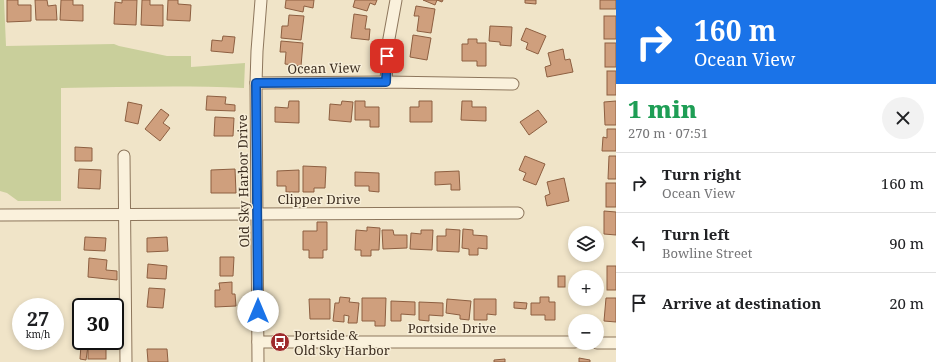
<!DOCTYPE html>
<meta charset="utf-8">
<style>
body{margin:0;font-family:"Noto Serif",serif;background:#f2f2f2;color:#202124;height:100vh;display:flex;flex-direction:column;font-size:15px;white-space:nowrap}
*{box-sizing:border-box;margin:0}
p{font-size:13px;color:#757577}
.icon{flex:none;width:22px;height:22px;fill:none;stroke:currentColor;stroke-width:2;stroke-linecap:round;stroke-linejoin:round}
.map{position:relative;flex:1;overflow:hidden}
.details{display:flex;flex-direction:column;background:#fff;width:320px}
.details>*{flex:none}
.guide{background:#1a73e8;color:#fff;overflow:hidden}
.buttons{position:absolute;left:568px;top:226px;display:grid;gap:8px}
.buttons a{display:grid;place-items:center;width:36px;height:36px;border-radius:50%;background:#fff;box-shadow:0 2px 6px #0003;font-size:20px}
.speed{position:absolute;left:12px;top:298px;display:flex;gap:8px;font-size:20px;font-weight:700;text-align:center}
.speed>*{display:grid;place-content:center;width:52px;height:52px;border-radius:50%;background:#fff;box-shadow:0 2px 6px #0003;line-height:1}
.speed small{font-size:10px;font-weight:400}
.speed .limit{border:2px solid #111;border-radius:6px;background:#fff;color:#111}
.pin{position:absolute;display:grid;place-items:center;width:34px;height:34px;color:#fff;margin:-17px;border-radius:8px;box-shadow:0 2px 6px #0006}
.me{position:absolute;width:44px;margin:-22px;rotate:0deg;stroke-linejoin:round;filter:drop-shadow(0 0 3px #0008)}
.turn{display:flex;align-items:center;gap:14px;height:84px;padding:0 12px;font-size:18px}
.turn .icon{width:52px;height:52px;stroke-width:2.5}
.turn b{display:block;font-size:28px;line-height:34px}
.round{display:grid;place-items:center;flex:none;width:42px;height:42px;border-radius:21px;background:#f2f2f2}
.summary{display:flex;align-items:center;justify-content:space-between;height:68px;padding:0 12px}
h1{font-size:24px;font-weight:800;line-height:30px;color:#1e9e55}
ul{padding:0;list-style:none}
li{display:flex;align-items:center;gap:12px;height:60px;padding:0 12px;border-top:1px solid #e0e0e0}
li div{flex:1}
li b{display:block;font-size:15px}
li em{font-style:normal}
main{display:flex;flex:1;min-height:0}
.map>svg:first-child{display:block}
</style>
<main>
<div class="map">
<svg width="616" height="362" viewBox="0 0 616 362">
<rect width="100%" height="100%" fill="#f0e4c8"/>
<!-- green -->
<path fill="#c9cf9b" d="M0 0H4L6 46 114 44 119 46 167 56H191V67L245 63 244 88C183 85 122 87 61 88V201H18L7 193 0 191Z"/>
<!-- building -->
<g fill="#cf9f7d" stroke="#8d5f41">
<path d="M7 0H18V5H31V21L7 22Z"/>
<path d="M35 0H47L48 6 56 5 57 20H36Z"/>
<path d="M61 0H73V5H83V21L60 20Z"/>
<path d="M122 0H137L136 25 114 24 115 2 122 3Z"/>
<path d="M142 0H150V5H163V26L141 25Z"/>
<path d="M168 0H178V4L191 5 190 21 167 20Z"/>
<path d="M286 0H314L313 8 304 6 303 12 285 8Z"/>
<path d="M355 0H377L375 5 370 3 367 11 353 7Z"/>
<path d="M423 0H443L442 2 437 0 435 5Z"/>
<path d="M525 0H536V4L525 3Z"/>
<rect x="600" y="0" width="16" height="9"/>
<path d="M416 6 435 9 431 33 417 31 419 16H414Z"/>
<path d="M354 14 367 16 365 29H370L369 40 351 38Z"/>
<path d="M289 15 304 16 301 40 281 38 282 26H288Z"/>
<rect x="604" y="16" width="12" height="23"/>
<path d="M490 26 512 27 511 46 500 45V42L489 41Z"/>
<path d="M526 28 546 36 538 54 526 49 528 43 521 40Z"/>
<path d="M413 35 431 38 427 60 410 57Z"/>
<path d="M223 36 235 37 233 53 211 51 212 40 222 41Z"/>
<path d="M468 39H477V43H486V66H477V61H462V44H468Z"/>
<path d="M281 41 303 43 301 66 285 64 286 52H280Z"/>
<rect x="605" y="43" width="11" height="24"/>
<path d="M563 49 565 60 570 59 573 72 547 77 545 67 551 65 548 53Z"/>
<rect x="607" y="71" width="9" height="24"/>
<path d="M207 96 226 97 225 104 235 105V111L206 110Z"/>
<path d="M289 101H299V123L275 122V107L288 108Z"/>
<path d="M342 101 353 102 351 122 329 120 330 104 341 105Z"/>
<path d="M355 101H365V107H379V127H370V120H355Z"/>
<path d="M419 101H432V122H410V107H419Z"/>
<path d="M462 101H472V107H486V121L461 120Z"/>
<path d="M616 101V125H605L604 102Z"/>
<path d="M128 102 142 105 138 124 125 121Z"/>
<path d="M161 109 169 115 163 123 170 128 160 141 145 129Z"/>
<path d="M538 110 547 122 529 135 520 122Z"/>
<path d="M215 117 234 118 233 136H214Z"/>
<path d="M607 129H616V151H602L603 137 607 138Z"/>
<path d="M75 147 92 148V161H75Z"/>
<path d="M525 156 545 164 536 185 523 180 526 173 519 170Z"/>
<path d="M609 156H616V179H608Z"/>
<path d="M303 166 326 167 325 188H314V192H303Z"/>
<path d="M79 169 101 170 100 189 78 188Z"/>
<path d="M235 169 236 193H211V170Z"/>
<path d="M299 170V192H286V186H277V171Z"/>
<path d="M459 171 460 190H451V184L435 185V172Z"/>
<path d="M355 172 379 173V192L369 191V186H355Z"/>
<path d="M564 178 569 201 547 206 545 196 550 194 547 182Z"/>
<rect x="606" y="183" width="10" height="24"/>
<path d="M604 211 616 212V235L604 234Z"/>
<path d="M317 222H327V250H323V258H309V250H303V231H317Z"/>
<path d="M367 227 380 228 379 250H371V256H361V250H355L356 230 367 231Z"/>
<path d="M446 229 460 230 459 252 437 251V236H446Z"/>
<path d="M463 229 473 230V235L487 236V249L478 248V255H469V249L462 248Z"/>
<path d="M382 230H393L394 235H407V248L383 249Z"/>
<path d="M421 230H433L432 250 410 249 411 233 421 234Z"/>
<path d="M85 237 106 238 105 251 84 250Z"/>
<path d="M167 237 168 251 147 252V238Z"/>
<path d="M220 257H234L233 276H220Z"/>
<path d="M89 258 107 260 106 270 117 271V280L88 277Z"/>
<path d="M148 264 167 266 166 279 147 278Z"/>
<rect x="607" y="266" width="9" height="24"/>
<rect x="558" y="276" width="7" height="11"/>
<path d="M232 282V294H235L236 306 215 307V290H220L219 283Z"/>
<path d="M149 288 165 289 163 308 147 307Z"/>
<path d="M340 297 350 298 349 302 359 303 357 323H348L349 316 344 315V322L333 321 335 303H339Z"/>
<path d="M540 297H549V302H555V320H545V315H531V303H540Z"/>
<path d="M362 298H386L385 326H375V321H362Z"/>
<path d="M606 298H616V322L604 321Z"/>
<path d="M309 299H330V319H310Z"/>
<path d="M447 299 471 301 469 320 460 319V315L446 313Z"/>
<path d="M474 299H496V315L487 314V320H474Z"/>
<path d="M391 301 415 302V315L401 314V321H391Z"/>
<path d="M419 302 443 303V316L429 315V321L419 320Z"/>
<path d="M514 302 527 303 526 309 514 308Z"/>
<path d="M81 345 88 346 86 360 80 359Z"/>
<rect x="88" y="345" width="18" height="14"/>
<path d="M147 349H167L168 362H148Z"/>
<path d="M579 358 590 360V362H579Z"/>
<path d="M505 359V362H494V360Z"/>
</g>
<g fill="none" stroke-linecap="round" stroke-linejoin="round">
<!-- minor casing -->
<g stroke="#8d765c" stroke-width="13">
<g id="minor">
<path d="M386 82 388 44 396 0"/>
<path d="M256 83 386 82 513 84"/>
<path d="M124 156 126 362"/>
<path d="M0 215 518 213"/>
<path d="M258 342H575"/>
<path d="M597 343H616"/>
<path d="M258 362 256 83 257 51 261 0"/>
</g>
</g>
<!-- minor -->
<use href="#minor" stroke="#faf1dc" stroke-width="11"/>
</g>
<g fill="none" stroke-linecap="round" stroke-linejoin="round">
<!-- route casing -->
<g stroke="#114b97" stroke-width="10">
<path id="route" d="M258 311 256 83 386 82 387 56"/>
</g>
<!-- route -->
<use href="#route" stroke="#1a73e8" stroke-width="7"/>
</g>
<!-- icons -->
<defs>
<g id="bus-disc" transform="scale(1)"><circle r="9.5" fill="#9e2a2b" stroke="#f7eed8"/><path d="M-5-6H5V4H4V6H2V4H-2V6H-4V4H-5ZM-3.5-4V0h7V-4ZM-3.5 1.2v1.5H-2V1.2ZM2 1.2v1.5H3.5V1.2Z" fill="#fff"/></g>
</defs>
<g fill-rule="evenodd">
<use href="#bus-disc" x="280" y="342"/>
</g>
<g text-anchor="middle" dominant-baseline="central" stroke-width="3" stroke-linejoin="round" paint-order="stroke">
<!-- street labels -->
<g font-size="13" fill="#3d2e20" stroke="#f7eed8">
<text transform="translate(324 68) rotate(-1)">Ocean View</text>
<text transform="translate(243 181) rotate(-91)">Old Sky Harbor Drive</text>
<text x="319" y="199">Clipper Drive</text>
<text x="452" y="328">Portside Drive</text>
</g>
<!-- poi labels -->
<g font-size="13" fill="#3d2e20" stroke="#f7eed8" text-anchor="start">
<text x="294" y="335">Portside &amp;<tspan x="294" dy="15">Old Sky Harbor</tspan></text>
</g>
</g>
</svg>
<div class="buttons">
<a><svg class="icon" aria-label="layers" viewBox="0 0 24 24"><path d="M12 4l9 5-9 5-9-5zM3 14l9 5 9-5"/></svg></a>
<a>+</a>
<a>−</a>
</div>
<div class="speed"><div>27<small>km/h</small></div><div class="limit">30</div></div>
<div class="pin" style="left:387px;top:56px;background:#d93025"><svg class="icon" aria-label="arrive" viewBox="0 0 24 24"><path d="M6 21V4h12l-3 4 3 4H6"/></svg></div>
<svg class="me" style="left:258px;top:311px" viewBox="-20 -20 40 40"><circle r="19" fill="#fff"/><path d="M0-13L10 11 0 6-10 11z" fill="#1a73e8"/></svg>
</div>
<section class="details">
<div class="guide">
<div class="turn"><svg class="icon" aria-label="right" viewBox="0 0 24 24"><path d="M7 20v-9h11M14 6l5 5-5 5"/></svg><div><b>160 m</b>Ocean View</div></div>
</div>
<div class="summary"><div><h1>1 min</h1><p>270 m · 07:51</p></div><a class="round"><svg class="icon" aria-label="close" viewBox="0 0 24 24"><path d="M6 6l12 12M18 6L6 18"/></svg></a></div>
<ul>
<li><svg class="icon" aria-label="right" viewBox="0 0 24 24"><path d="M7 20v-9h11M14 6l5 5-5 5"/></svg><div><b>Turn right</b><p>Ocean View</p></div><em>160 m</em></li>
<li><svg class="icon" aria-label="left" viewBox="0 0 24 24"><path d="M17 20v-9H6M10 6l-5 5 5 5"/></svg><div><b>Turn left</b><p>Bowline Street</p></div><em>90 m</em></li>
<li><svg class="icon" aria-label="arrive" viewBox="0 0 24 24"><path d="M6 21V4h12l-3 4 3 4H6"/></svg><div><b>Arrive at destination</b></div><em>20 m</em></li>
</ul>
</section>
</main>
